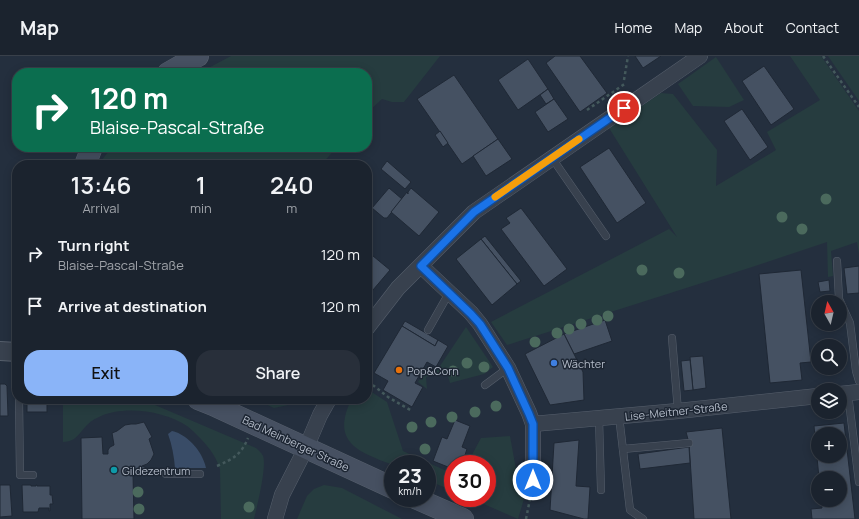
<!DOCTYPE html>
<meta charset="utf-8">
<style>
body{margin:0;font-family:Manrope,sans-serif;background:#282f3a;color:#f1f3f6;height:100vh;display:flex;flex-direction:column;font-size:15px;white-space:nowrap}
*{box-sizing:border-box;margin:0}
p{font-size:13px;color:#a0a4aa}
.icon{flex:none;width:22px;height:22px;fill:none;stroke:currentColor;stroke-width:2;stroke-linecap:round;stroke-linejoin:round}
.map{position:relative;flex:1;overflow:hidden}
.side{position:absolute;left:12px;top:104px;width:360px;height:244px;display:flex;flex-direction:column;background:#1b232e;border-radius:16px;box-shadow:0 2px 10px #0003,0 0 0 1px #39404a}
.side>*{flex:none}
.top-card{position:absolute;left:12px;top:12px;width:360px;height:84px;border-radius:16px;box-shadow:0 2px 10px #0003,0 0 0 1px #39404a;background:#0b6e4f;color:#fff;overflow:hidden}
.needle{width:26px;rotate:352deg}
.buttons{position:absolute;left:811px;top:239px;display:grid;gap:8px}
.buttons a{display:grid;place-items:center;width:36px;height:36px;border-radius:50%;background:#1b232e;box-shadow:0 2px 10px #0003,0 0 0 1px #39404a;font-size:20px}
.speed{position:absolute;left:384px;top:399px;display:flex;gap:8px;font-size:20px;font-weight:700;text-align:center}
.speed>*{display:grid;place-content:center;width:52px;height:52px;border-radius:50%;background:#1b232e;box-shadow:0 2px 10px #0003,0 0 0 1px #39404a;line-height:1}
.speed small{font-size:10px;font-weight:400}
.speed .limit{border:6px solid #d22;background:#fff;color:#111}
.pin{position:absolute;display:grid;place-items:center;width:34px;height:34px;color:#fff;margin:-17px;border:2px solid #fff;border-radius:50%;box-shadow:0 1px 4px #0007}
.me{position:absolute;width:44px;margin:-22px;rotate:0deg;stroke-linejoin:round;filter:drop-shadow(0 0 3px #0008)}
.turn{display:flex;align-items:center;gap:14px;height:84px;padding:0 12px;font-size:18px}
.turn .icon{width:52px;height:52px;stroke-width:2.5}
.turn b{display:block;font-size:28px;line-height:34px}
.eta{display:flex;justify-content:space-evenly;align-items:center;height:68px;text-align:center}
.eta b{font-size:24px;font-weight:600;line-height:28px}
.button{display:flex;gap:8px;margin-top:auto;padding:8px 12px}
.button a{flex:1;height:46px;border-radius:16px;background:#8ab4f8;color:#111;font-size:16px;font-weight:600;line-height:46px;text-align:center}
.button a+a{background:#282f3a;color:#f1f3f6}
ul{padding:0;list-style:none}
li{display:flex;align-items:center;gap:12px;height:52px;padding:0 12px}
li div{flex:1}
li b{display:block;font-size:15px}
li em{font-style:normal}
header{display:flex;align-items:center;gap:24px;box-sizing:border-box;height:56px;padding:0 20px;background:#1b232e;border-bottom:1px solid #39404a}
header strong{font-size:19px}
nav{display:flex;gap:22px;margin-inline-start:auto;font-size:14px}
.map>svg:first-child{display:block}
</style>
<header>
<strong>Map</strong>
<nav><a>Home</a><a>Map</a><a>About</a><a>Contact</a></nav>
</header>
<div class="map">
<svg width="859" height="463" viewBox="0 0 859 463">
<rect width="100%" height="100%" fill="#242f3e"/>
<!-- green -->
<g fill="#263c3f">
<path d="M231 0H440L404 46H392L382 43 367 57V17H199Z"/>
<path d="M790 0H821L859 55V198L857 186 831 195 833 220 828 221 827 186 749 212 507 289 491 266 669 173 677 181 609 72 661 37 673 38 717 94 716 130 776 94 767 76 820 44Z"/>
<path d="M828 0H859V45Z"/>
<path d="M716 1 744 44 729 51 693 50 678 28Z"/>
<path d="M112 91H337L321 109H100L101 105Z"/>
<path d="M466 271 493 311 484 318 450 327 447 317 426 321 427 333 418 326 427 311 436 316Z"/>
<path d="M367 333 387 346 403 395 453 418V435L427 424V408H393V409C371 400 338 392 345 361 346 355 349 349 351 343H367Z"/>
<path d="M63 343H133L155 349 256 392C258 394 262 397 263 400 267 410 257 451 254 463H221L220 413C215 398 207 389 196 378 193 375 190 372 187 370 164 355 124 349 99 361 85 367 84 375 74 383 71 385 66 386 63 386Z"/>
<path d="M255 343H295L288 349 274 352Z"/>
<path d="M510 380 519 430 527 433 518 463 470 442H487V408H467L481 382Z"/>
<path d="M324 429 342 432 402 463H297L307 440 314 433Z"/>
</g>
<!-- water -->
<path fill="#394c67" d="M172 375C183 377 196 389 201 399 203 403 205 407 206 412H175C174 400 172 389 168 378Z"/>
<!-- building -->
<g fill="#455162" stroke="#1f2835" fill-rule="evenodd">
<path d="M555 0H580L607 37 580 56 546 7Z"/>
<path d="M635 0H661L643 12Z"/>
<path d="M528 3 548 33 518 54 498 24Z"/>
<path d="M764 10 794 53 771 69 742 25Z"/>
<path d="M454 19 498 83 462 108 417 43Z"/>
<path d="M548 33 554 43 546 48 540 39Z"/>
<path d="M554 43 568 63 548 76 535 56Z"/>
<path d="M742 53 768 91 750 104 724 65Z"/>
<path d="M440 75 448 87 443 91 435 79Z"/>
<path d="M498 83 512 103 486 120 473 100Z"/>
<path d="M609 92 646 147 617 167 580 111Z"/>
<path d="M387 105 411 126 405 133 381 113Z"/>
<path d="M389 132 402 143 387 162H384L372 152Z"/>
<path d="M411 132 439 156 419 180 391 156 407 136 408 138V136Z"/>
<path d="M521 152 567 213 544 230 501 173 510 167 506 162Z"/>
<path d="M485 180 521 225 517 228 481 183Z"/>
<path d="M481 183 517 228 492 249 456 203Z"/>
<path d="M367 195 390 214 367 241Z"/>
<path d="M859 210V237L847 238 844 212Z"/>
<path d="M801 214 811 306 800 307 802 324 770 327 759 218Z"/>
<path d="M829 224 830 235 820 236 818 226Z"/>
<path d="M605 264 612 285 574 298 564 278Z"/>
<path d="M405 265 438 284 435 290 402 270Z"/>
<path d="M402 270 435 290 438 284 448 290 436 311 427 306 415 327 423 331 412 351 383 334 388 325 374 317Z"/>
<path d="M564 278 583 316 584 344 550 349 525 298Z"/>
<path d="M703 300 706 332 693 334 690 301Z"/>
<path d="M690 304 693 334 684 335 681 305Z"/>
<path d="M0 328H5L7 330 8 360H0Z"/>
<rect x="27" y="343" width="20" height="13"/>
<path d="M455 364 470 370 462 391 467 393 462 408H453V413L433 405 442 381 447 383Z"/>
<path d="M144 366 152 381 149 383 154 398 151 404 147 408 142 410 147 412 148 417 133 418 134 463H82L81 382 102 381 103 398H108V394L110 391 114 389 112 377 117 375 125 369 131 368H136Z"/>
<path d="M844 367 855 463H812L811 453 822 452 821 444H840V422H819L814 370ZM818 378H840V400H818Z"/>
<path d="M722 372 731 463H694L689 387 686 376Z"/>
<path d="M579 384 576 430 590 431 588 463H584L550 454 554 387Z"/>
<path d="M689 391 690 407 640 413 638 398Z"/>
<path d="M0 429H10L12 460 0 461Z"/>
<path d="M22 429H31V430H36V429H37V430H50V439H52L53 448H50V455H49V452H39L38 456H23Z"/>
</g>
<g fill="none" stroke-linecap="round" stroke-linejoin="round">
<!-- service casing -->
<g stroke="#565f6c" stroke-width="8">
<g id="service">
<path d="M552 102 606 180"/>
<path d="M837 205 839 243 850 267 856 315 859 325"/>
<path d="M428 274 449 237"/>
<path d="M672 282 678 355"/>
<path d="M485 329 508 312"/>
<path d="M848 338 859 426"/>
<path d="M19 343 20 419H33"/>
<path d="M619 360 630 454 643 463"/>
<path d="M599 362 601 434"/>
<path d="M623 393 689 387"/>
<path d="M166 418H200"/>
</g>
</g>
<!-- minor casing -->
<g stroke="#565f6c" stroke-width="16">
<g id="minor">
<path d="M421 210 471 257 480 268 508 312 529 357 533 368V424"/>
<path d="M367 272 398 232 474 156 700 0"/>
<path d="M840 338 859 336"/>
<path d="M533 368 678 355 818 340"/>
<path d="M275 463 282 439 306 392 320 359 329 343"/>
</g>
</g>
<!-- tertiary casing -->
<g stroke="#565f6c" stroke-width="20">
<path id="tertiary" d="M0 295 17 296"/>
</g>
<!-- secondary casing -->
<g stroke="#565f6c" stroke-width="22">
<g id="secondary">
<path d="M168 17 198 0"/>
<path d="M85 109 92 91"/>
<path d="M198 343 213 349 393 432"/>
<path d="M415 442 463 463"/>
</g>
</g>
<!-- path -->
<g stroke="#44595c" stroke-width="2.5" stroke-dasharray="3 3" stroke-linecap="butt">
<path d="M823 0 859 51"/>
<path d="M624 24 628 0"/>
<path d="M587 54 626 27"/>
<path d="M367 327 374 330 388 341 412 355"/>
<path d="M217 410C233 403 241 399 248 382"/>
<path d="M526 463 531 438"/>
</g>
<!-- service -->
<use href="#service" stroke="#38414e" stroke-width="7"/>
<!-- minor -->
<use href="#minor" stroke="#38414e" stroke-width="15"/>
<!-- tertiary -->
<use href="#tertiary" stroke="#38414e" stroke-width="18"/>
<!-- secondary -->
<use href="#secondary" stroke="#465061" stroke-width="21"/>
</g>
<!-- trees -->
<g fill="#4b6a5d">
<circle cx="826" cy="143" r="5.5"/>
<circle cx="782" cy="161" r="5.5"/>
<circle cx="802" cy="173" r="5.5"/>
<circle cx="642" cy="214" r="5.5"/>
<circle cx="679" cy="217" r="5.5"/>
<circle cx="608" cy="260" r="5.5"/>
<circle cx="597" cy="264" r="5.5"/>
<circle cx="581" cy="268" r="5.5"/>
<circle cx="569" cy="273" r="5.5"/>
<circle cx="557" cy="277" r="5.5"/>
<circle cx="535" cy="286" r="5.5"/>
<circle cx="467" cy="307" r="5.5"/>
<circle cx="484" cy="311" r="5.5"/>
<circle cx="453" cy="315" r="5.5"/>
<circle cx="496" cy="350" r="5.5"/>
<circle cx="475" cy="356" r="5.5"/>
<circle cx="452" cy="361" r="5.5"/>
<circle cx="431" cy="366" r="5.5"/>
<circle cx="412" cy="371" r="5.5"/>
<circle cx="425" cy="393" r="5.5"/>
<circle cx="138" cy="436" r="5.5"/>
<circle cx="249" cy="451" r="5.5"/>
<circle cx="139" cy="453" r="5.5"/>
</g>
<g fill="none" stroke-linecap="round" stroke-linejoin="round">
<!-- route casing -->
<g stroke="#114b97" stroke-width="10">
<path id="route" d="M533 424V368L529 358 508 312 480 268 471 258 421 210 474 156 624 52"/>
</g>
<!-- route -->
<use href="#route" stroke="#1a73e8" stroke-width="7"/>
<!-- slow -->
<path stroke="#f59e0b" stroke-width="7" d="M495 141 579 83"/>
</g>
<!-- markers -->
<circle fill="#3f7fe0" stroke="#1d2633" stroke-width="1.5" cx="554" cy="307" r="4"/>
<circle fill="#e8710a" stroke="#1d2633" stroke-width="1.5" cx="399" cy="314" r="4"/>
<circle fill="#0f9aa8" stroke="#1d2633" stroke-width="1.5" cx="114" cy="414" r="4"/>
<g text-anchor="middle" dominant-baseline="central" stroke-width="3" stroke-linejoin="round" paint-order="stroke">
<!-- poi labels -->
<g font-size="11" fill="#b4bcc9" stroke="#1d2633" text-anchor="start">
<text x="562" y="307">Wächter</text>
<text x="407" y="314">Pop&amp;Corn</text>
<text x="122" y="414">Gildezentrum</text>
</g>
<!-- street labels -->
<g font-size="11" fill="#b4bcc9" stroke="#1d2633">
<text transform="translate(676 355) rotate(-6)">Lise-Meitner-Straße</text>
<text transform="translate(296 387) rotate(25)">Bad Meinberger Straße</text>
</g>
</g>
</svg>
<div class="buttons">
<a><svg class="needle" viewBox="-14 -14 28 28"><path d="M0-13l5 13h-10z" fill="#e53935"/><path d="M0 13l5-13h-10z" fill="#a0a4aa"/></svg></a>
<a><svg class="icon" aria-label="search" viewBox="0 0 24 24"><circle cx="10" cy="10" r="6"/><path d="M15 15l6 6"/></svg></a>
<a><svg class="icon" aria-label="layers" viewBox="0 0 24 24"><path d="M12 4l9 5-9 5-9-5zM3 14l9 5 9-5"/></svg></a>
<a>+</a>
<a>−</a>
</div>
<div class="speed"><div>23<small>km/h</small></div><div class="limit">30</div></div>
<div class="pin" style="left:624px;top:52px;background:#d93025"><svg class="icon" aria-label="arrive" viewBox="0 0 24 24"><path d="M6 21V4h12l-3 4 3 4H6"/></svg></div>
<svg class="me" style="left:533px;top:424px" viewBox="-20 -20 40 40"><circle r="17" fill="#1a73e8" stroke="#fff" stroke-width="3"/><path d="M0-11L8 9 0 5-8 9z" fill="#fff"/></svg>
<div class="top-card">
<div class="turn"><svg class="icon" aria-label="right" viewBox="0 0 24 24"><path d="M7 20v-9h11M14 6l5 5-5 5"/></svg><div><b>120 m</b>Blaise-Pascal-Straße</div></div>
</div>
<section class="side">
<div class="eta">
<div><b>13:46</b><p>Arrival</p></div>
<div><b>1</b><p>min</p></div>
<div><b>240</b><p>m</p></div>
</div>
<ul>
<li><svg class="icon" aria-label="right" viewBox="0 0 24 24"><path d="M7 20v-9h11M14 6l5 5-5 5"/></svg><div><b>Turn right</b><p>Blaise-Pascal-Straße</p></div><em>120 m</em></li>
<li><svg class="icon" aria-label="arrive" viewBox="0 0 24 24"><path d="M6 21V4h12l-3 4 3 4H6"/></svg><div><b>Arrive at destination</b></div><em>120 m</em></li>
</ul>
<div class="button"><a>Exit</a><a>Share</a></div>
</section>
</div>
